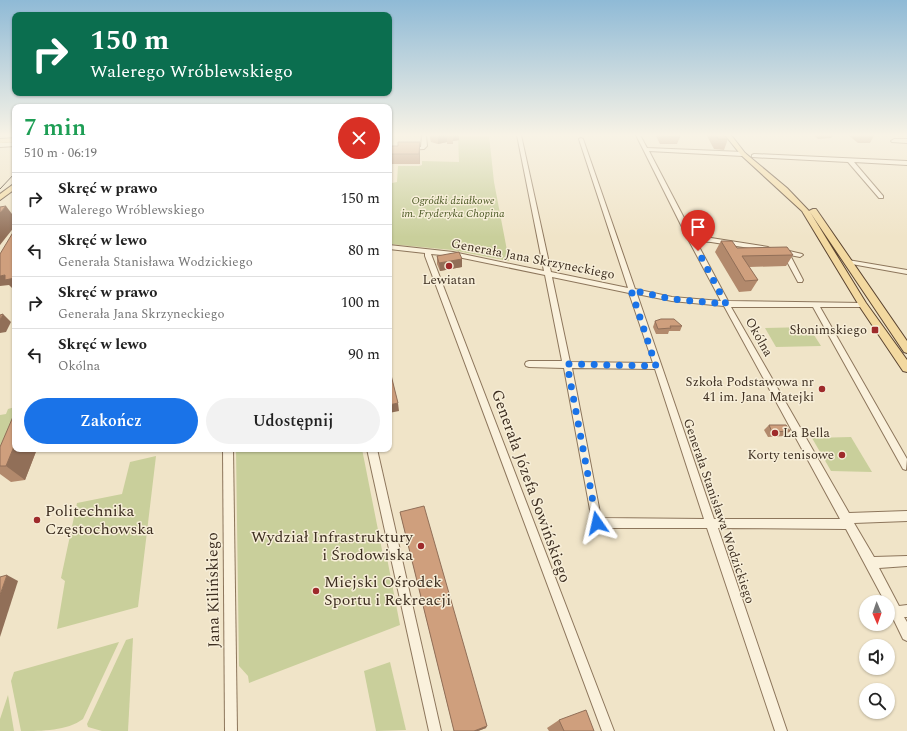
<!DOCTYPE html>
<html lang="pl">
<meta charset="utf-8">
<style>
body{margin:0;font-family:Spectral,serif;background:#f2f2f2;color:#222;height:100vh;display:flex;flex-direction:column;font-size:15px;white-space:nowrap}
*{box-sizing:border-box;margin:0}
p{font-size:13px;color:#767676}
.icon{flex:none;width:22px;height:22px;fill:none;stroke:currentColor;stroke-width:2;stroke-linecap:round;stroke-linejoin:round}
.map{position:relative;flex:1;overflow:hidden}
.side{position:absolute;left:12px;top:104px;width:380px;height:348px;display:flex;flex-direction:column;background:#fff;border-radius:8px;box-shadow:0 1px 3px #0004}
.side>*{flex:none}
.top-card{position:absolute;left:12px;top:12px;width:380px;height:84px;border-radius:8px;box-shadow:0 1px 3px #0004;background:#0b6e4f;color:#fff;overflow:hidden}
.needle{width:26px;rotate:178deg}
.fabs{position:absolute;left:859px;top:595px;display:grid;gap:8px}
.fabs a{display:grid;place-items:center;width:36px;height:36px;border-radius:50%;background:#fff;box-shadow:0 1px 3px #0004;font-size:20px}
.pin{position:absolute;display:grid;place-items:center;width:34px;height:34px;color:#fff;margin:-41px -17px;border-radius:50% 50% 50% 0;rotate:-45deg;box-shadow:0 0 4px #0007}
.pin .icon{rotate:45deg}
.me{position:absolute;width:44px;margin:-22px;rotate:349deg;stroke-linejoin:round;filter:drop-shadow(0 0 3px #0008)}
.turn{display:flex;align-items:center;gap:14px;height:84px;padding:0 12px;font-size:18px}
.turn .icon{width:52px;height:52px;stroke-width:2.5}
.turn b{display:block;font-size:28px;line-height:34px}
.round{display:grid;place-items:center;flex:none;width:42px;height:42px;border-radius:21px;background:#f2f2f2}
.headline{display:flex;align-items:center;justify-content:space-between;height:68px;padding:0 12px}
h1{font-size:24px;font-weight:600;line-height:30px;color:#1e9e55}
.button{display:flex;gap:8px;margin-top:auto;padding:8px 12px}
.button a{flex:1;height:46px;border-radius:24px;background:#1a73e8;color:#fff;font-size:16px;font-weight:600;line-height:46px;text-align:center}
.button a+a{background:#f2f2f2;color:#222}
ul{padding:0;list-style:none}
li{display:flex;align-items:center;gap:12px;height:52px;padding:0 12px;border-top:1px solid #e0e0e0}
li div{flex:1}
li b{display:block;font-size:15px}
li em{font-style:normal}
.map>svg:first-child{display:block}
</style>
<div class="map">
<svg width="907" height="731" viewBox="0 0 907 731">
<rect width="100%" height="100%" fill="#f0e4c8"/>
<!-- green -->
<g fill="#c9cf9b">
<path d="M458 135H489L494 182 509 261 452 250 389 244V214L391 213 392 183 397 182 398 166H419L422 165V161L459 162Z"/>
<path d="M809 327 821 346 776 347 765 328Z"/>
<path d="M15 407V414L0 450V415L6 414 8 409Z"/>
<path d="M851 437 872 472 831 471 812 438Z"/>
<path d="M236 449H362L383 555 387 558 400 625 249 683 248 676 239 666Z"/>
<path d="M156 456 138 607 57 629 65 581 61 578 77 503 122 494 130 462Z"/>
<path d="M133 638 128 731H102L88 727 87 724 126 640Z"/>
<path d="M119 642 83 719C67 731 42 731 21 731L11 681 14 672Z"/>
<path d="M390 662 406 730 376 731 364 671Z"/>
<path d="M8 695 14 731H0V719Z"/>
</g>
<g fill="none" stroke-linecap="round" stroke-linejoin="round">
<!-- minor casing -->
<g stroke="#8d765c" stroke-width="2">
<g id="minor">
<path d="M422 135H426L427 146 424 149 389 151V147H421Z"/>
<path d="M517 135H521L551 272 628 288 579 139 581 138 583 139 635 289 672 297 721 301 688 239 636 135H640L647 148 743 152 746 154 743 156 649 151 694 237 711 238 768 247 771 249 768 251 711 242 696 241 728 301 863 303 867 305 863 307H820L907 459 906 470 903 469 813 307H731L849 513 907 511V521L854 523 874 557 907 556V566L879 568 899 606 907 605V617H904L907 622V641L903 639 888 608V602H885L846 529 718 528 787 731H775L707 528H597L593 526 564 368 529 367 526 366 525 364 526 362 529 361H562L545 275 453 256 431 254 614 731H602L425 256V253L389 249V245L453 252 544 271ZM552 277 629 293 653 363 570 362ZM637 294 672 301 724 306 840 519H714ZM572 368 655 369 704 519 601 518Z"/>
<path d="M894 139H907V143L892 142 891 141Z"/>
<path d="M15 142V146L0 147V143Z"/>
<path d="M754 154 907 161V165L854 162 883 196V198H879L848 162 752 157V155Z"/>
<path d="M785 250 802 254 803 255 800 257 790 255 803 280 802 282H798L783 254 778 252 779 251Z"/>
<path d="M848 260 907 270V274L846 263 845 262Z"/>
<path d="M223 449H233L237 731H225Z"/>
<path d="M367 449H377L441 731H429Z"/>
</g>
</g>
<!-- major casing -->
<g stroke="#5b4430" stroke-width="2">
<g id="major">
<path d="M725 135H731L745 153 787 188 809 211 813 209H816L907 341V353L904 352 810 212 866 303 907 360V372L903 371 860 307 802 211 741 155Z"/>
<path d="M15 138V142L0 143V139Z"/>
<path d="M15 183V189L0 200V194Z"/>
</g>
</g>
<!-- minor -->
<use href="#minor" fill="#faf1dc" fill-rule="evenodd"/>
<!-- major -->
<use href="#major" fill="#f3d9a0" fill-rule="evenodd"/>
<!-- tram -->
<path stroke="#3d2e20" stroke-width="1" d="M0 189 15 173"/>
</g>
<!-- wall -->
<g fill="#b2896c">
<path d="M429 134H447V137V134H459V140L453 141V144H447V142L438 144 431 142Z"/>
<path d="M655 134H679L680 137 677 144H660Z"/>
<path d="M706 134H723L728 139 724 150 714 149Z"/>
<path d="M813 134H834L831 138 818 139Z"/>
<path d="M847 134H875L870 143H858Z"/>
<path d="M420 142V164H389V146H398Z"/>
<path d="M721 241 737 248 793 255 786 266 749 267 758 280 751 291 739 292 715 252Z"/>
<path d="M437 256 462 259V267L440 271 437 264Z"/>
<path d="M655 321 682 326 680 331H669L668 334H656L653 327Z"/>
<path d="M769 425 790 431 785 436 768 437 764 430Z"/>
<path d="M0 447 15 449H37L25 480 11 482 0 474Z"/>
<path d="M400 512 486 728 478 731H454Z"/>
<path d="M559 720 594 731H549L547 728Z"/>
</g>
<!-- shaded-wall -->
<g fill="#916f58">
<path d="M443 134H447V142L438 144V135Z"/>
<path d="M453 134H459V140L453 141Z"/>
<path d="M420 142V164L419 154Z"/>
<path d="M6 206 15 218V226L0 245V213Z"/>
<path d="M462 259V267L440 271 439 263Z"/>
<path d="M5 275 15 278V289H13L9 285 0 286V276Z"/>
<path d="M389 313H390L391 321 389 322Z"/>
<path d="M3 314 11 322 6 332 0 333V320Z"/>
<path d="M398 403 399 411 389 413V405Z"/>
<path d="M15 444V449H37L25 480 6 466Z"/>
<path d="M7 575 18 581 0 637V595Z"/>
<path d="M487 726 486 728 478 731H474Z"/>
</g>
<!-- building -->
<g fill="#cf9f7d" stroke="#916f58">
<rect x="447" y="134" width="6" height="2"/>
<path d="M661 134H679L680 137 662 136Z"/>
<path d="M716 134H723L728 139H718Z"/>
<path d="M398 142H420L419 154H389V146H398Z"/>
<path d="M6 206 0 213V207Z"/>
<path d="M15 229V278L5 280V275L0 276V254Z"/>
<path d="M721 241H732L737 248 787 247 793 255 742 256 758 280 745 281Z"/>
<path d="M459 252 462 259 439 263 437 256Z"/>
<path d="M3 314 0 320V315Z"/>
<path d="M661 319H674L682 326H670L671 328 658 329 655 321Z"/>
<path d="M389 367 398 403 389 405Z"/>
<path d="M15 412V444L6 466H0V447Z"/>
<path d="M769 425H786L790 431 772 432Z"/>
<path d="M424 506 487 726 474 731H454L400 512Z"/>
<path d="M7 575 0 595V577Z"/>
<path d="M586 710 594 731H564L559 720Z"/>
</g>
<!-- sky -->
<linearGradient id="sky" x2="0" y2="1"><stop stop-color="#8fbad6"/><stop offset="0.57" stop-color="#f8f3e6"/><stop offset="1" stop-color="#f8f3e6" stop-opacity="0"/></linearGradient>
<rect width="907" height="237" fill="url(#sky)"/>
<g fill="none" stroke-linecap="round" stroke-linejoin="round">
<!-- route -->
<path stroke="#1a73e8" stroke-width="7" stroke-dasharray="0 12.6" d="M597 523 567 364 656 366 631 290 672 299 726 304 698 251"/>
</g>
<!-- markers -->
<g fill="#9e2a2b" stroke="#f7eed8" stroke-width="1.5">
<circle cx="449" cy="266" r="4"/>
<rect x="871" y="326" width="8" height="8" rx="2"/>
<circle cx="822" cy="389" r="4"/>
<circle cx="775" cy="433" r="4"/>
<circle cx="842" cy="455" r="4"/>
<circle cx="37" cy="520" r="4"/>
<circle cx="421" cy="546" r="4"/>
<circle cx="316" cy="591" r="4"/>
</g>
<g text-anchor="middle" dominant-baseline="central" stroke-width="3" stroke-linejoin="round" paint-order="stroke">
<!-- far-park labels -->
<g font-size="11" font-style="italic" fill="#4d5a26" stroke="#f7eed8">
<text x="453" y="200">Ogródki działkowe<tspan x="453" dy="13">im. Fryderyka Chopina</tspan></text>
</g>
<!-- street labels -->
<g font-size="13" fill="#3d2e20" stroke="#f7eed8">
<text transform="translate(533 259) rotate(11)">Generała Jana Skrzyneckiego</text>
<text transform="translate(759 337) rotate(61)">Okólna</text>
<text transform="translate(719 511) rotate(71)">Generała Stanisława Wodzickiego</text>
</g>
<!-- poi labels -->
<g font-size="13" fill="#3d2e20" stroke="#f7eed8" text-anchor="end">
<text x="449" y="280" text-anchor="middle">Lewiatan</text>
<text x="867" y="330">Słonimskiego</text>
<text x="814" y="382">Szkoła Podstawowa nr<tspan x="814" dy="15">41 im. Jana Matejki</tspan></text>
<text x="783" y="433" text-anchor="start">La Bella</text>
<text x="834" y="455">Korty tenisowe</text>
</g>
<!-- near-street labels -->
<g font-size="16" fill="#3d2e20" stroke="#f7eed8">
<text transform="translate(531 486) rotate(70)">Generała Józefa Sowińskiego</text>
<text transform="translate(213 590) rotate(-91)">Jana Kilińskiego</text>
</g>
<!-- near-poi labels -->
<g font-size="16" fill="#3d2e20" stroke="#f7eed8" text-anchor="start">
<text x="45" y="511">Politechnika<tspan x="45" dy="18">Częstochowska</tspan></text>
<text x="413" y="537" text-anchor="end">Wydział Infrastruktury<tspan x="413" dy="18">i Środowiska</tspan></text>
<text x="324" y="582">Miejski Ośrodek<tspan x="324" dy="18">Sportu i Rekreacji</tspan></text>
</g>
</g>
</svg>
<div class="fabs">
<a><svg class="needle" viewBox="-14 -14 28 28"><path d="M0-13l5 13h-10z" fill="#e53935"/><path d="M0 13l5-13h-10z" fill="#767676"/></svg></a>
<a><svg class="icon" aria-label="sound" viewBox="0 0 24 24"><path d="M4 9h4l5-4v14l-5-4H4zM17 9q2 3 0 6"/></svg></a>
<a><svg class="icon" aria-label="search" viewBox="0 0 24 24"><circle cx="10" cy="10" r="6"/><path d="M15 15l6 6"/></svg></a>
</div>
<div class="pin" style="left:698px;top:251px;background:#d93025"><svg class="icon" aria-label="arrive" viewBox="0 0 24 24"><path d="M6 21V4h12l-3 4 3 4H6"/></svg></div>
<svg class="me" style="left:597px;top:523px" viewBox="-20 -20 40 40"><path d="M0-17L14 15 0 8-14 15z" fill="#1a73e8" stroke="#fff" stroke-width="4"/></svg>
<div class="top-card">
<div class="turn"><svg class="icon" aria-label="right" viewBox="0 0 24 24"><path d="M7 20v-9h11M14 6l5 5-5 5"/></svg><div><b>150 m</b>Walerego Wróblewskiego</div></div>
</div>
<section class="side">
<div class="headline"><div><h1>7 min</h1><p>510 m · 06:19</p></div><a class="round" style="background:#d93025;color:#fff"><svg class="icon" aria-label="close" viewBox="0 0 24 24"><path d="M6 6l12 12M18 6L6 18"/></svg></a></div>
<ul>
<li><svg class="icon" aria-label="right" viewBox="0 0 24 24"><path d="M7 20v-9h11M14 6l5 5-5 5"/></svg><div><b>Skręć w prawo</b><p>Walerego Wróblewskiego</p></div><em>150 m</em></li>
<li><svg class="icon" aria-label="left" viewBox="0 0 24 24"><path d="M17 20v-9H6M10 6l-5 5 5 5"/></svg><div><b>Skręć w lewo</b><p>Generała Stanisława Wodzickiego</p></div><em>80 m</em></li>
<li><svg class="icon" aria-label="right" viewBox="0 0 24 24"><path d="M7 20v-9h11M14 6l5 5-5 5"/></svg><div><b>Skręć w prawo</b><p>Generała Jana Skrzyneckiego</p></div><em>100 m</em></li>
<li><svg class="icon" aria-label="left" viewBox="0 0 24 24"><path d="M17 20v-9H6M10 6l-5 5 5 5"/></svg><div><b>Skręć w lewo</b><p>Okólna</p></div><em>90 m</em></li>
</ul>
<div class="button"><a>Zakończ</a><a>Udostępnij</a></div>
</section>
</div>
